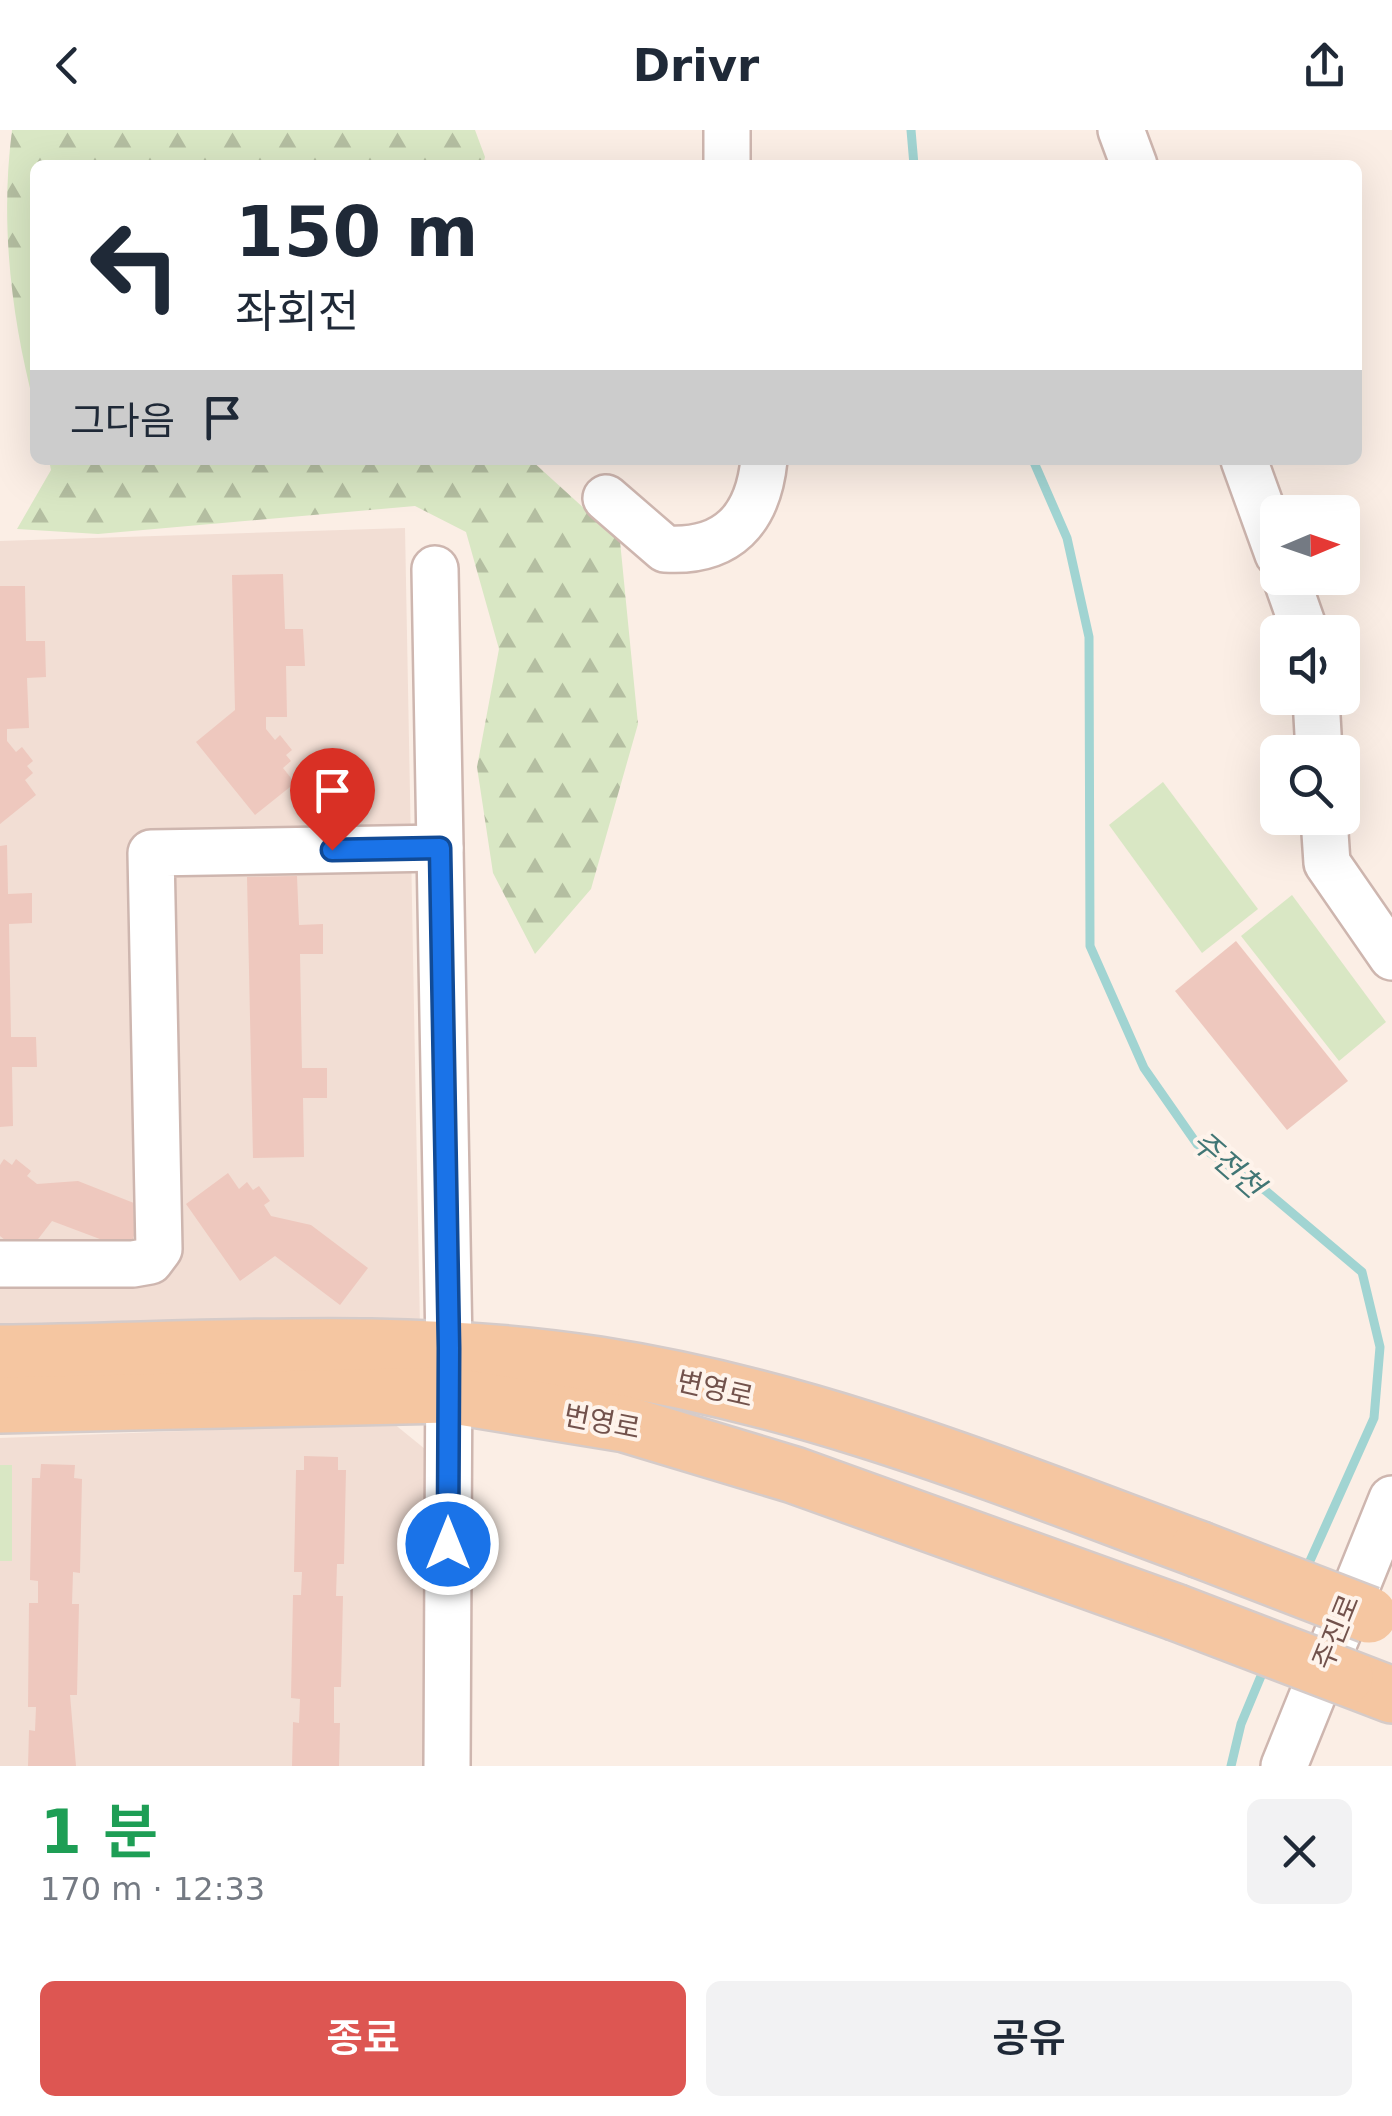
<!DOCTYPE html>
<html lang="ko">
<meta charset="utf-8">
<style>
body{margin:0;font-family:"DejaVu Sans","Noto Sans KR",sans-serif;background:#f2f2f3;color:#1f2937;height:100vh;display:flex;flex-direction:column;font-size:38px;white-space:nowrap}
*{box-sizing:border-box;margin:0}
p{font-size:32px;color:#747a83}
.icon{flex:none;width:55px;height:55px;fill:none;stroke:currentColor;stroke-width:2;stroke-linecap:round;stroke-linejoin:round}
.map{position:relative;height:1636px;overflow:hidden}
.panel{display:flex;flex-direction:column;background:#fff;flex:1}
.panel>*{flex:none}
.guide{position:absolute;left:30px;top:30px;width:1332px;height:305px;border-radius:15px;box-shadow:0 10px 40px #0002;background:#fff;color:#1f2937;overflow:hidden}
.needle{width:65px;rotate:88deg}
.controls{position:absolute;left:1260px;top:365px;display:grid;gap:20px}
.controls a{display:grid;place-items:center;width:100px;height:100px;border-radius:15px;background:#fff;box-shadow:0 10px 40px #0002;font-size:50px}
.pin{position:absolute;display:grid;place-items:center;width:85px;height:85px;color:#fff;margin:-102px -42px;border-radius:50% 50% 50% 0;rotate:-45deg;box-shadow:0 0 10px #0007}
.pin .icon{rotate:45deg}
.me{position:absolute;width:110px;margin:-55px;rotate:0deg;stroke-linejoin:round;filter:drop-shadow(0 0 8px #0008)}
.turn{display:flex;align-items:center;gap:35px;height:210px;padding:0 40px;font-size:45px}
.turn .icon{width:130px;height:130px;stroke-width:2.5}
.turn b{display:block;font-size:70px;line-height:85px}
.then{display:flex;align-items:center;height:95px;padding:0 40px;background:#0003;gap:20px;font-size:38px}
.round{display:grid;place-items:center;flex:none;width:105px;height:105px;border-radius:15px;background:#f2f2f3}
.headline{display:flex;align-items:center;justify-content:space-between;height:170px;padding:0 40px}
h1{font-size:60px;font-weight:600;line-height:75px;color:#1e9e55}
.button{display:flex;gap:20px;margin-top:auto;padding:20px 40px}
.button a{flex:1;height:115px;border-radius:15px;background:#dd5652;color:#fff;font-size:40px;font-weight:600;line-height:115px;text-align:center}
.button a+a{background:#f2f2f3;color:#1f2937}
header{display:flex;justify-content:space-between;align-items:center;height:130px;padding:0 40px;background:#fff;font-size:45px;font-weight:600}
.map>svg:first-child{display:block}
</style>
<header><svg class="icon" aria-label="back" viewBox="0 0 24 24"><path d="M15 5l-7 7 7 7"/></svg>Drivr<svg class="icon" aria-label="share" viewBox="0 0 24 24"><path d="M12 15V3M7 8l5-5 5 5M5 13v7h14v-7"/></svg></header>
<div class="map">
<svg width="1392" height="1636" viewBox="0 0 1392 1636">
<defs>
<pattern id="forest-firs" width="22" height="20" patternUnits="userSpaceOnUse" patternTransform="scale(2.5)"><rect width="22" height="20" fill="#d9e7c4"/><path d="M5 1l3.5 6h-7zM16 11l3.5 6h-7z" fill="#b4bea1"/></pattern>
</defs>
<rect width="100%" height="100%" fill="#fbeee5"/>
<!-- residential -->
<g fill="#f2ded4">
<path d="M405 398 420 1198 0 1200V411Z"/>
<path d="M393 1293 425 1319V1636H0V1308Z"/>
</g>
<!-- forest -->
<g fill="url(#forest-firs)">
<path d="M12 0H475L485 27 483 35H35V278C11 187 0 93 12 0Z"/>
<path d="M49 330H531L620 411 638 594 591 759 535 824 493 743 477 637 499 519 466 402 415 376 98 404 17 399 51 340Z"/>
</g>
<!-- park -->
<g fill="#d9e7c4">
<path d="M1163 652 1258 779 1202 823 1109 695Z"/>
<path d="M1292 765 1386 892 1339 931 1241 806Z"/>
<rect x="0" y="1335" width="12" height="96"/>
</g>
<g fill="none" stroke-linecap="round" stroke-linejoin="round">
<!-- stream -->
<g stroke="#a1d4d2" stroke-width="9">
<path d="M911 0 914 35"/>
<path d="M1033 330 1067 408 1089 507 1090 816 1144 938 1197 1014 1266 1061 1362 1142 1380 1217 1374 1288 1305 1442"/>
<path d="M1231 1636 1241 1594 1266 1534"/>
</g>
</g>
<!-- building -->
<g fill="#eec8be">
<path d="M283 444 285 499H303L305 536H286L287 587H266V599L275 610 280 605 292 620 286 625 291 631 283 638 295 653 255 685 196 612 235 580 232 445Z"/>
<path d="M0 456H25L26 511H45L46 547 27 548 29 598 7 599V611L16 622 22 617 33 631 27 636 33 643 25 650 36 665 0 694Z"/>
<path d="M7 715 8 764 32 763V793L9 794 11 907H36L37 937H12L13 996 0 997V716Z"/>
<path d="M297 746 299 795 323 794V824H300L302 938H327V968H303L304 1027 253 1028 247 747Z"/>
<path d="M1236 811 1348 951 1287 1000 1175 861Z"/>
<path d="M4 1029 12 1035 16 1029 31 1041 27 1046 37 1054 78 1051 144 1077 129 1120 52 1091 25 1126 0 1106V1035Z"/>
<path d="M228 1043 239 1059 247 1052 253 1060 259 1056 270 1071 264 1075 271 1086 311 1095 368 1138 340 1175 275 1126 240 1151 186 1074Z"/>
<path d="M304 1326 338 1327V1340H346L344 1434H337L336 1466H343L341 1557H334V1593H340L339 1636H292L293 1592 299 1593 300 1569 291 1568 293 1465H301L302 1442H294L296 1340H304Z"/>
<path d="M41 1334 75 1335 74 1348 82 1349 80 1443 73 1442 72 1474H79L77 1565H70L76 1636H28L29 1600 35 1601 36 1577H28L29 1473H38V1451L30 1450 32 1348H40Z"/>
</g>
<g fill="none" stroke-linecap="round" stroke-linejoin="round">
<!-- minor casing -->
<g stroke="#ceb6af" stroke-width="50">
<g id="minor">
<path d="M1121 0 1134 35"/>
<path d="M727 35V0"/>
<path d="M1244 330 1278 424"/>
<path d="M606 368 665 419C728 423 758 389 764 330"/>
<path d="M435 439 449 1218 447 1636"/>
<path d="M1286 448 1305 502"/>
<path d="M1316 568 1319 622"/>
<path d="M1324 688 1327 733 1392 827"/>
<path d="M0 1134H133L150 1131 159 1119 151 723 440 718"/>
<path d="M1284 1636 1392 1369"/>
</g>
</g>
<!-- major casing -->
<g stroke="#d5cbc9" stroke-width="60">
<g id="major">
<path d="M0 1223C198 1221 402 1204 598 1235 811 1268 998 1345 1198 1419"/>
<path d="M0 1275 448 1265 625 1294 794 1345 1175 1482"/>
<path d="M1345 1547 1392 1565"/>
</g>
</g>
<!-- minor -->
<use href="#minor" stroke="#fff" stroke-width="45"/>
<!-- major -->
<use href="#major" stroke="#f5c6a1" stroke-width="55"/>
<!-- major-bridge casing -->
<g stroke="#d5cbc9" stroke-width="60" stroke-linecap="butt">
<g id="major-bridge">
<path d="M1198 1419 1369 1485"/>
<path d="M1175 1482 1345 1547"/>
</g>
</g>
<!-- major-bridge -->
<use href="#major-bridge" stroke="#f5c6a1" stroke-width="55"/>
</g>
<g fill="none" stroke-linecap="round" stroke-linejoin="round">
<!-- route casing -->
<g stroke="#114b97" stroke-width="25">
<path id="route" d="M332 720 440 718 449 1218 448 1414"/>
</g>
<!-- route -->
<use href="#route" stroke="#1a73e8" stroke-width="18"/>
</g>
<g text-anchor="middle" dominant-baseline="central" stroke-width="8" stroke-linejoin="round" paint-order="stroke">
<!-- street labels -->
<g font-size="28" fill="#72524c" stroke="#fef3eb">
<text transform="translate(715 1259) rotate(13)">변영로</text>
<text transform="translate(602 1292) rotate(11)">번영로</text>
<text transform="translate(1336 1502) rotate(-68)">주진로</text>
</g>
<!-- water labels -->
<g font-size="30" font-style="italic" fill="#417675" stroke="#fef3eb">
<text transform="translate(1228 1034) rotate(41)">주전천</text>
</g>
</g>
</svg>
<div class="controls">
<a><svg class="needle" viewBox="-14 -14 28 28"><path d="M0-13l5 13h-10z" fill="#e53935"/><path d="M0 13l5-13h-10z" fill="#747a83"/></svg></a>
<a><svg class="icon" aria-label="sound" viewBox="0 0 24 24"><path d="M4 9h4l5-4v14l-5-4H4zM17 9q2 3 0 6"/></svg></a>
<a><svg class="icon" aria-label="search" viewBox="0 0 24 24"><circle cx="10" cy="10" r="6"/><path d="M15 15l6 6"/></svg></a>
</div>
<div class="pin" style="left:332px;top:720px;background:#d93025"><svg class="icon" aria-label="arrive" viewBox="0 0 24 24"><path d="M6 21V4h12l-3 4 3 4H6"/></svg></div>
<svg class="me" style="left:448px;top:1414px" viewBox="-20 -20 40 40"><circle r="17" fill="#1a73e8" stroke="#fff" stroke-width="3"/><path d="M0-11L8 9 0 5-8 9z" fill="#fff"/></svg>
<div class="guide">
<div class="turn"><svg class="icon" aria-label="left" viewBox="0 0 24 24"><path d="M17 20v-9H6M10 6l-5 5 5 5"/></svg><div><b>150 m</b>좌회전</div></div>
<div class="then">그다음<svg class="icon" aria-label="arrive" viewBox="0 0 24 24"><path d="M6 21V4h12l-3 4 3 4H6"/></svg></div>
</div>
</div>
<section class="panel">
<div class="headline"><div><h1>1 분</h1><p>170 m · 12:33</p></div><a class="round"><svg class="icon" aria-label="close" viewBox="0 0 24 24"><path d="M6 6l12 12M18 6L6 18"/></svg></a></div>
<div class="button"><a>종료</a><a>공유</a></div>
</section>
